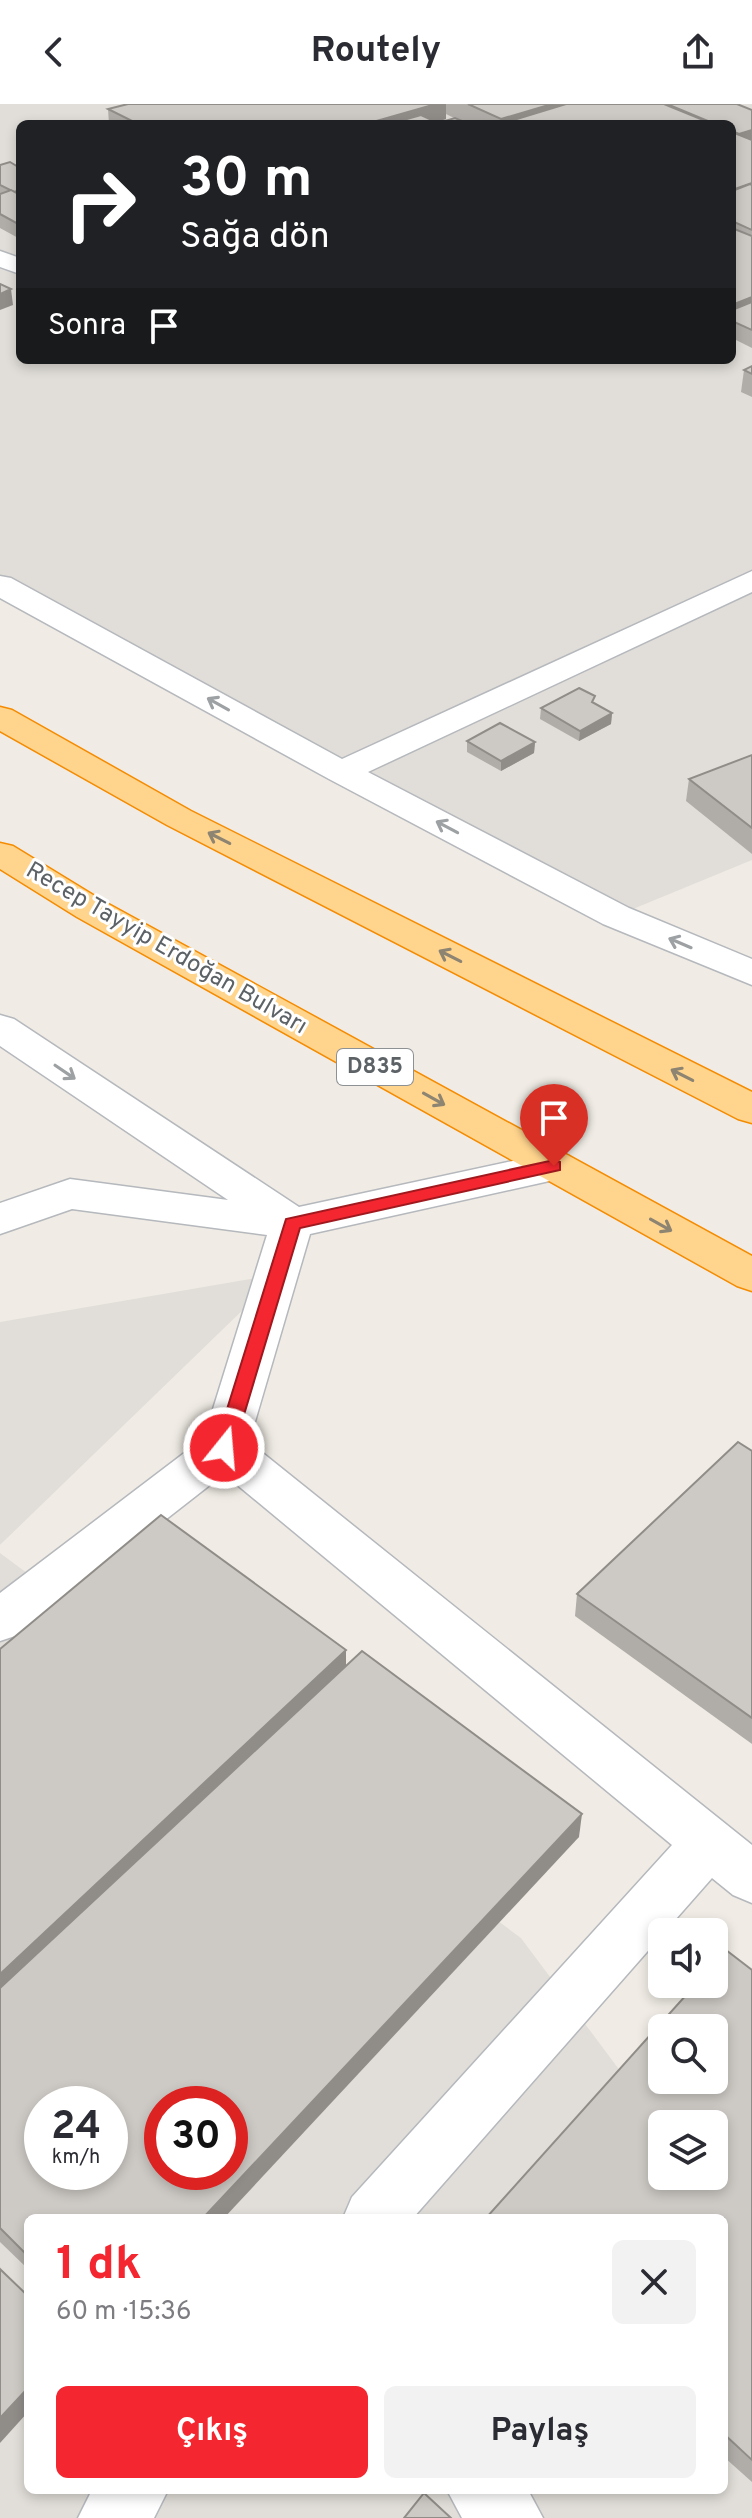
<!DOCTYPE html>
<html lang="tr">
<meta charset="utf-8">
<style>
body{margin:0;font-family:Overpass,sans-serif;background:#f2f2f3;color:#2b2b33;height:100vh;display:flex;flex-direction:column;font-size:30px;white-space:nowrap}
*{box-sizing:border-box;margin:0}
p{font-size:26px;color:#7c7c81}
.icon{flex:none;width:44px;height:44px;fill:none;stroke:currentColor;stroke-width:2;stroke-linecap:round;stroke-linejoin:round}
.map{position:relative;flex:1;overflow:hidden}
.drawer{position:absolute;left:24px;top:2110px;width:704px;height:280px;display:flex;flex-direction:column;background:#fff;border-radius:12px;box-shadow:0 4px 12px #0003}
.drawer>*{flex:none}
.top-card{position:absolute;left:16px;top:16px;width:720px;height:244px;border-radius:12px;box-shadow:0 4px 12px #0003;background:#202124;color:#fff;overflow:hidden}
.controls{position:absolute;left:648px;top:1814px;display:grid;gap:16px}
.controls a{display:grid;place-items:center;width:80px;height:80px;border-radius:12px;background:#fff;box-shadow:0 4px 12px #0003;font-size:40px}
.speed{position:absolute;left:24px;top:1982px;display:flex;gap:16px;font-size:40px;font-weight:700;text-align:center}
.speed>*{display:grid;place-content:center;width:104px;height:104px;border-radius:50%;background:#fff;box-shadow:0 4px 12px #0003;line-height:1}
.speed small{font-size:20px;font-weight:400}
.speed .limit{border:12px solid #d22;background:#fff;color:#111}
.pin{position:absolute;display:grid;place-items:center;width:68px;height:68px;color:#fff;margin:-82px -34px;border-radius:50% 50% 50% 0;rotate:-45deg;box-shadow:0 0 8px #0007}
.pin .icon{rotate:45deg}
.me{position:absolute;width:88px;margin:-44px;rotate:17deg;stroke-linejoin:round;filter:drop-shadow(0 0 6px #0008)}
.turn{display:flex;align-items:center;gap:28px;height:168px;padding:0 32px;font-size:36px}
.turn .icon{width:104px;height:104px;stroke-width:2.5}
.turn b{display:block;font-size:56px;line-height:68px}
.then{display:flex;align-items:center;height:76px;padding:0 32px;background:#0003;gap:16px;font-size:30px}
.round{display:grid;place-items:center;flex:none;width:84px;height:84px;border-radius:12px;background:#f2f2f3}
.overview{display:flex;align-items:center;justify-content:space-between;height:136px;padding:0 32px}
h1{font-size:48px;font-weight:700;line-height:60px;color:#f4262f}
.action{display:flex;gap:16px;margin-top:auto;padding:16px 32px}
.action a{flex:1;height:92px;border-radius:12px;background:#f4262f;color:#fff;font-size:32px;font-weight:700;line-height:92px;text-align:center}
.action a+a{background:#f2f2f3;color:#2b2b33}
header{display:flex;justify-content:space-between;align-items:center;height:104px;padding:0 32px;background:#fff;font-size:36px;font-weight:700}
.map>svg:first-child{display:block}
</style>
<header><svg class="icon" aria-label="back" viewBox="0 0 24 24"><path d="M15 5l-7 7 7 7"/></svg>Routely<svg class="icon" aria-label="share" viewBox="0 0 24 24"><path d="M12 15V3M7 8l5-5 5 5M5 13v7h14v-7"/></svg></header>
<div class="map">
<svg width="752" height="2414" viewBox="0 0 752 2414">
<rect width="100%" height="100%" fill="#f0ece5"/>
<!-- industrial -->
<g fill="#e1ded9" fill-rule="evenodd">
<path d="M0 0H752V756L616 812 0 481ZM20 20H732V256H20Z"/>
<path d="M280 1170 0 1441V1218Z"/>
<path d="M0 1449 521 1834 662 2023V2072H698L752 2145V2414H0ZM42 2000H110V2068H42ZM162 2000H230V2068H162ZM28 2114H724V2386H28Z"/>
</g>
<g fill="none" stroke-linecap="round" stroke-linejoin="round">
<!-- minor casing -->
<g stroke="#b5b8bc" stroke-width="3">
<g id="minor">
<path d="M0 147 20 154V170L0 163Z"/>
<path d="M752 467V488L368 668 629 804 752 855V881L603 820 329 675 0 494V472L11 474 342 655Z"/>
<path d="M0 911 14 915 299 1103 554 1048 569 1052 575 1062 569 1072 554 1076 310 1130 249 1338 752 1741V1799L733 1791 712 1774 413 2114H343L352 2093 672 1741 224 1370 18 1531 0 1537V1489L204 1334 267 1131 72 1105 0 1130V1099L70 1075 228 1096 0 942Z"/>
<path d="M92 2386H168L154 2414H78Z"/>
<path d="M447 2386H528L543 2414H462Z"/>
</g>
</g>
<!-- highway casing -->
<g stroke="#f58b00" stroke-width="3">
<g id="highway">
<path d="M0 603 12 606 191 707 752 988V1019L738 1015 167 721 0 627Z"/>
<path d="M0 739 13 742 103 797 752 1152V1187L737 1182 77 813 0 765Z"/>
</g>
</g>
<!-- minor -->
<use href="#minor" fill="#fff" fill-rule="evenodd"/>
<!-- highway -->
<use href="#highway" fill="#ffd48d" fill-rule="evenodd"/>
</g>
<!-- wall -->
<g fill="#b0ada9" fill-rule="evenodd">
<path d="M128 0H664L667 1 752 6V244L732 234V20H109L108 5ZM446 10 454 14 438 19 437 18 446 15Z"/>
<path d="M0 61 20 64V135L0 124Z"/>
<path d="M752 262V293L741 288 744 266Z"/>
<path d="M594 599 612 609 611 620 579 637 540 615 541 604Z"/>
<path d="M467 637 535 638 534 649 501 667 467 648Z"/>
<path d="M752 651V750L686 697 689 675Z"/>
<path d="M752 1347V1640L575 1512 577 1490Z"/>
<path d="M0 1545 346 1546V1562L579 1733 28 2114V2165L0 2138Z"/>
<path d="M752 1866V2378L724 2353V2114Z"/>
</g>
<!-- shaded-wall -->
<g fill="#908d89">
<path d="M436 0H446V15L430 20H366Z"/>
<path d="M552 0H619L501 20V15Z"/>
<path d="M752 26V38L739 30Z"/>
<path d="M11 185 13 201 0 206V190Z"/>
<path d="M752 193V212L732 217V201Z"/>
<path d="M612 609 611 620 579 637 580 627Z"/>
<path d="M535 638 534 649 501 667V657Z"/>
<path d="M346 1546V1570L0 1897V1870Z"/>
<path d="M582 1710 579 1733 224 2114H203Z"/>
<path d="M28 2284V2308L0 2339V2314Z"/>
</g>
<!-- building -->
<g fill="#cdc9c4" stroke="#908d89" stroke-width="2" fill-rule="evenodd">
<path d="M128 0H436L366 20H138L108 5Z"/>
<path d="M468 0H552L501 15Z"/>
<path d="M566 0H664L713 20H507L504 19Z"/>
<path d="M667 0H737L752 6V26L739 30 732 27V20H715Z"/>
<path d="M421 11 438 19 455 14 469 20H389Z"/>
<path d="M732 28 752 36V79L732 86Z"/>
<path d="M10 58 20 64V86L14 88 0 81V61Z"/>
<path d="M750 80 752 81V126L732 117V87Z"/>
<path d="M11 86 20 91V121L0 110V90Z"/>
<path d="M732 124 752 132V193L732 201Z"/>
<path d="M0 180 11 185 0 190Z"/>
<path d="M752 198V226L732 217V206Z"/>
<path d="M752 262V270L744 266Z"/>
<path d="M579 584 595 592 592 598 612 609 580 627 541 604Z"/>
<path d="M500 619 535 638 501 657 467 637Z"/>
<path d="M752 651V724L689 675Z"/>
<path d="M738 1338 752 1347V1614L577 1490Z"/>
<path d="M161 1411 346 1546 0 1870V1545Z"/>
<path d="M362 1547 582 1710 203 2114H28V2152L0 2124V1884ZM42 2000H110V2068H42ZM162 2000H230V2068H162Z"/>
<path d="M726 1846 752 1866V2356L724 2330V2114H486L696 1880H714V1860ZM662 1924H714V1976H662ZM662 2020H714V2072H662Z"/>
<path d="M0 2165 28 2192V2284L0 2314Z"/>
<path d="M424 2389 451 2414H404Z"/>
</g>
<!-- one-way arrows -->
<defs><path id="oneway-shaft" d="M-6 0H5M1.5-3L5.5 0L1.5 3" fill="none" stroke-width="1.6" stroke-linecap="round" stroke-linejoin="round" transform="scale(2)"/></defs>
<g stroke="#9da1a3">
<use href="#oneway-shaft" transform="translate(218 600) rotate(-151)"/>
<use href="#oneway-shaft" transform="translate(447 723) rotate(-152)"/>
<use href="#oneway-shaft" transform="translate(680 839) rotate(-157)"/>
<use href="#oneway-shaft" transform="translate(65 968) rotate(34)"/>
</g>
<g stroke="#8d8472">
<use href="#oneway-shaft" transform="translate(219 734) rotate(-153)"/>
<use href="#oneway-shaft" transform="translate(450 852) rotate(-153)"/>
<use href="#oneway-shaft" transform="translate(682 971) rotate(-153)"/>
<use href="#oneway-shaft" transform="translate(434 995) rotate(29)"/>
<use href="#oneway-shaft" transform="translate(661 1121) rotate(29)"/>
</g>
<!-- route -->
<path fill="#f4262f" stroke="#9f191f" stroke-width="2" d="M554 1056 560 1058V1066L300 1124 234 1344 231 1350H218L215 1344 286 1115Z"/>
<g text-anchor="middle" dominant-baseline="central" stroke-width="6" stroke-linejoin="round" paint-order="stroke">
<!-- shield labels -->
<rect fill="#fff" stroke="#8d9194" stroke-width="2" x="337" y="945" width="76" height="36" rx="6"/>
<g font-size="22" font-weight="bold" fill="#5c6266">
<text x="375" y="963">D835</text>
</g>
<!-- street labels -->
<g font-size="24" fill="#5c6266" stroke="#fff">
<text transform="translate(166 845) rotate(30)">Recep Tayyip Erdoğan Bulvarı</text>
</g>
</g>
</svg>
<div class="controls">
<a><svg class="icon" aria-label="sound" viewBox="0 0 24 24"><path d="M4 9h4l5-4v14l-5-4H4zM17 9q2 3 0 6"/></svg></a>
<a><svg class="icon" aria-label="search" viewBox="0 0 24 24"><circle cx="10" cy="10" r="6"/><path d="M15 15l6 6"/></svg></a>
<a><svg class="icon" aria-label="layers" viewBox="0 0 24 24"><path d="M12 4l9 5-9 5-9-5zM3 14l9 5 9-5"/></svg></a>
</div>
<div class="speed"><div>24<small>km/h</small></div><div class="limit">30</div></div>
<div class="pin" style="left:554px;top:1062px;background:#d93025"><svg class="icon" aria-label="arrive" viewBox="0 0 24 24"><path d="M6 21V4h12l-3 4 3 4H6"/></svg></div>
<svg class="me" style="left:224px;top:1344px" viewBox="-20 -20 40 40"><circle r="17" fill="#f4262f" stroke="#fff" stroke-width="3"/><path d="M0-11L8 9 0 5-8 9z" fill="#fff"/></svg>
<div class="top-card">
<div class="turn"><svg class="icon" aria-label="right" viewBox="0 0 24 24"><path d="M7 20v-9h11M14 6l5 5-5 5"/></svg><div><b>30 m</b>Sağa dön</div></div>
<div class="then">Sonra<svg class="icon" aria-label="arrive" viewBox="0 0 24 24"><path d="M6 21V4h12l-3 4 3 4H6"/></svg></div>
</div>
<section class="drawer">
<div class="overview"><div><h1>1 dk</h1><p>60 m · 15:36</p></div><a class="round"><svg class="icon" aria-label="close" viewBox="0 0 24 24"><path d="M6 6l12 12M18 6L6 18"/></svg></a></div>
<div class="action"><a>Çıkış</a><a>Paylaş</a></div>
</section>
</div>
